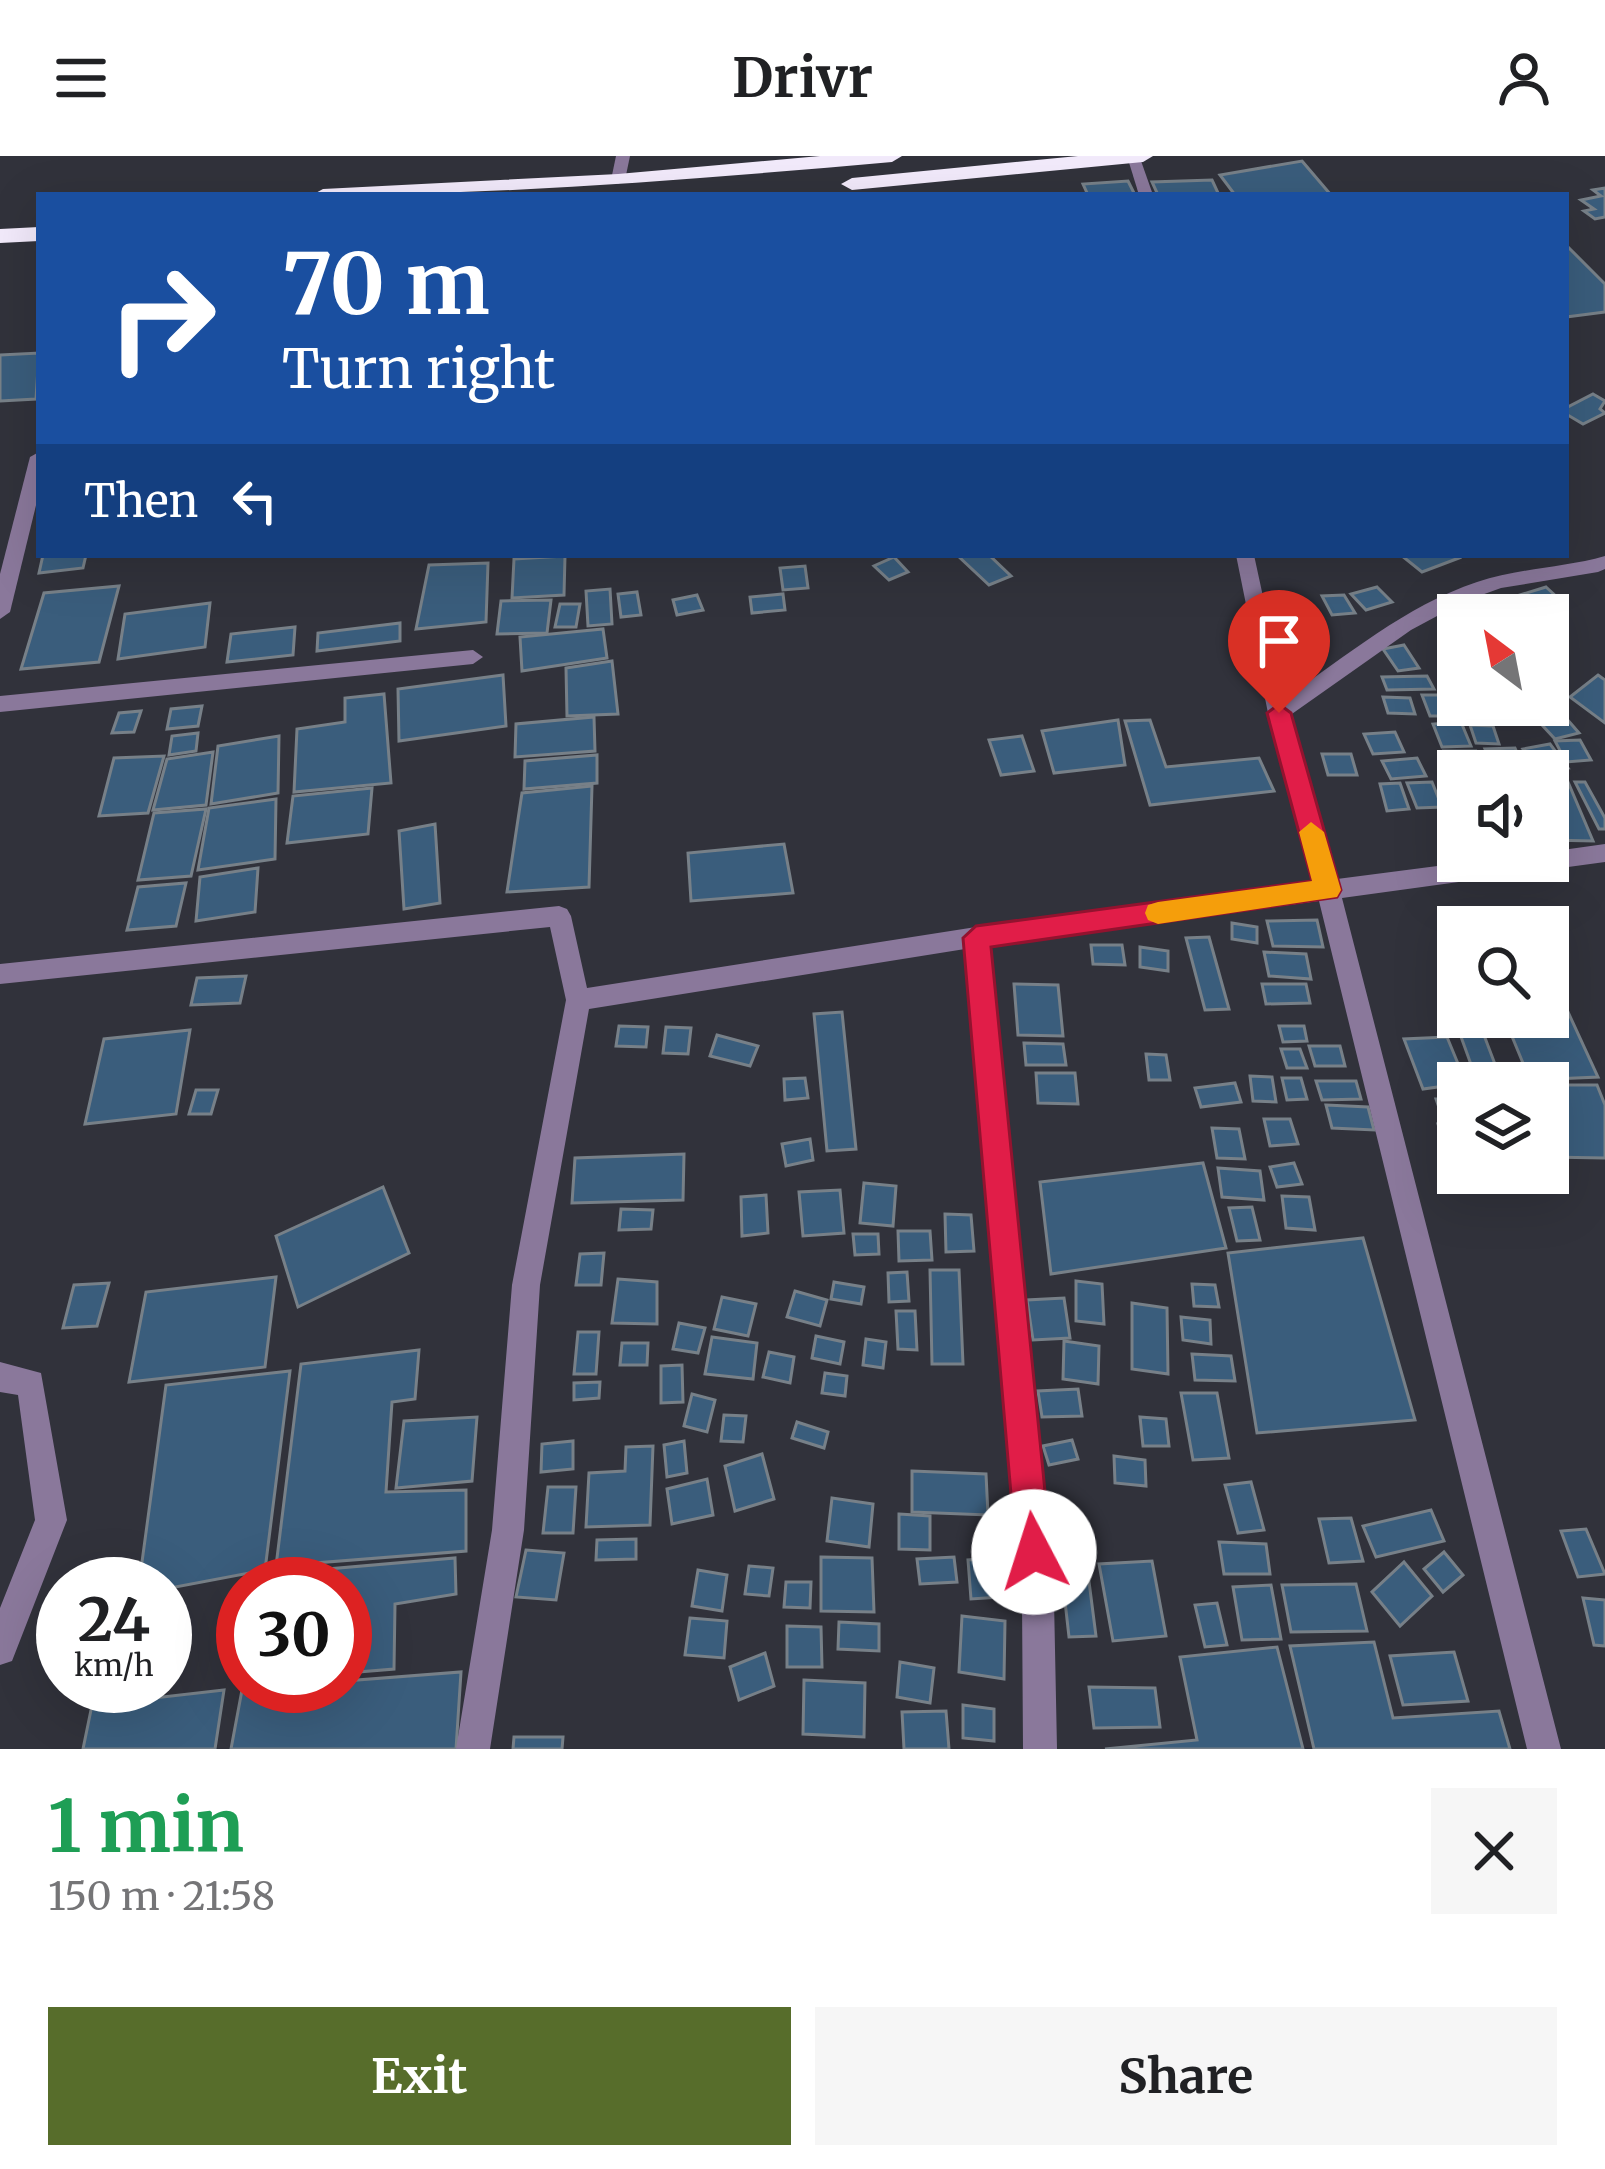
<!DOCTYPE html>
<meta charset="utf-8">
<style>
body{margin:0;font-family:Merriweather,serif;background:#f6f6f6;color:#202124;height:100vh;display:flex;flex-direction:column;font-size:45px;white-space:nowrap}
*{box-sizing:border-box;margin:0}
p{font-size:39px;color:#757577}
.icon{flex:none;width:66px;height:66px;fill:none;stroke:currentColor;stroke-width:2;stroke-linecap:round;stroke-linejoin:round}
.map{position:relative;height:1593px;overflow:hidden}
.drawer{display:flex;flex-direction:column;background:#fff;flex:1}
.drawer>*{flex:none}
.hud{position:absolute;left:36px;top:36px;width:1533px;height:366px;border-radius:0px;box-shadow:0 12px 48px #0002;background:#1a4fa0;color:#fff;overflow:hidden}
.needle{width:78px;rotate:328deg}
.buttons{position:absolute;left:1437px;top:438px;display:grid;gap:24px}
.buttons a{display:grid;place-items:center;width:132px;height:132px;border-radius:0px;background:#fff;box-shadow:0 12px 48px #0002;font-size:60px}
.speed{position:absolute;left:36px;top:1401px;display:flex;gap:24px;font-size:60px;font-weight:700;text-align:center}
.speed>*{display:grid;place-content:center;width:156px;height:156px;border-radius:50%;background:#fff;box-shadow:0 12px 48px #0002;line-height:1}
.speed small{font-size:30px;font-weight:400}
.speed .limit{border:18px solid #d22;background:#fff;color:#111}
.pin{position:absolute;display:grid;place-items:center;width:102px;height:102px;color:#fff;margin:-123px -51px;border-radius:50% 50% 50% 0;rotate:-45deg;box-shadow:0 0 12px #0007}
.pin .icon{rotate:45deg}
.me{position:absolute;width:132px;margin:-66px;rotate:355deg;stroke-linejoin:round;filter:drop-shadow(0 0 9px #0008)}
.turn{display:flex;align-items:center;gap:42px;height:252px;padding:0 48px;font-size:54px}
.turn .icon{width:156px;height:156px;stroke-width:2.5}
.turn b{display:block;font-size:84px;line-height:102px}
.then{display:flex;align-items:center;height:114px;padding:0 48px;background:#0003;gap:24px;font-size:45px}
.round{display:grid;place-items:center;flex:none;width:126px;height:126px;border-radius:0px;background:#f6f6f6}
.head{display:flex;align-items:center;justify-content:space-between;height:204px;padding:0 48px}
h1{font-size:72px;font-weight:700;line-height:90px;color:#1e9e55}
.cta{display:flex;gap:24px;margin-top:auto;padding:24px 48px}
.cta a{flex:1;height:138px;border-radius:0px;background:#576d2b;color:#fff;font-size:48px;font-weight:700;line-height:138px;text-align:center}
.cta a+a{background:#f6f6f6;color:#202124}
header{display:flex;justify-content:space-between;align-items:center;height:156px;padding:0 48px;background:#fff;font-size:54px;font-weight:700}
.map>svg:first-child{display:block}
</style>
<header><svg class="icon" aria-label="menu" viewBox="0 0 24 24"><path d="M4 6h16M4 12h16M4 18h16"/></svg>Drivr<svg class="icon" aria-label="person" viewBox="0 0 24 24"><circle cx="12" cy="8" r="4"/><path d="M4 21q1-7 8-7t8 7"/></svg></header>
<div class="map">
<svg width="1605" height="1593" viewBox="0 0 1605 1593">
<rect width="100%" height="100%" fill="#31323b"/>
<!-- building -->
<g fill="#3a5d7c" stroke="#778088" stroke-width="3">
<path d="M1302 5 1331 39H1235L1220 19Z"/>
<path d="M1212 24 1219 39H1158L1152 26Z"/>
<path d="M1128 25 1135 39H1088L1083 28Z"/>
<path d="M1605 32V61L1595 63 1584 55 1594 53 1581 44 1601 40 1593 34Z"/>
<path d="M1566 89 1605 128V156L1566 161Z"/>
<path d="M39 197 36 243 0 245V199Z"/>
<path d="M1593 238 1605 245 1600 253 1605 257 1583 268 1566 258V252Z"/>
<path d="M43 399H86L83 412 39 417Z"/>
<path d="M957 399H989L1011 420 989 429Z"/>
<path d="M1455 399 1459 402 1422 416 1402 400Z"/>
<path d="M565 400 564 439 512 442 514 403Z"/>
<path d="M894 401 908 416 889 424 874 410Z"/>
<path d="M488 407 486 466 416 473 429 409Z"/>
<path d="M805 410 808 432 783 434 780 412Z"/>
<path d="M119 430 99 506 21 513 44 437Z"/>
<path d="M1377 431 1392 446 1366 454 1351 438Z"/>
<path d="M1546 431 1558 442 1532 450 1520 439Z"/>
<path d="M610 433 612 468 588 470 586 435Z"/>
<path d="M637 436 641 459 621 461 618 438Z"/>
<path d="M783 438 785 454 752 457 750 441Z"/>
<path d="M697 439 703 454 677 459 673 444Z"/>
<path d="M1344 439 1355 457 1332 459 1322 440Z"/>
<path d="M551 444 547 477 497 478 501 445Z"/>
<path d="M210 447 205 491 118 503 125 458Z"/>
<path d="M560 448H580L576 471H555Z"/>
<path d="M1281 464H1311L1322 505H1292Z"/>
<path d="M400 467V485L317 495 318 477Z"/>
<path d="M295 471 293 499 227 506 231 478Z"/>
<path d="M603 473 607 502 522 515 520 481Z"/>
<path d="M1404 489 1419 512 1398 515 1383 493Z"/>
<path d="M612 505 618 558 567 560 566 512Z"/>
<path d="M503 519 506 570 399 585 398 533Z"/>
<path d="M1598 519 1605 524V567L1570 541Z"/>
<path d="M1427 520 1434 533 1387 534 1382 521Z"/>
<path d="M384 538 391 627 294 636 297 573 345 566V542Z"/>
<path d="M1422 539H1444L1453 560H1430Z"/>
<path d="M1383 541 1410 542 1415 558 1388 557Z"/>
<path d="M1548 548 1559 558 1535 567 1518 550Z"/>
<path d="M202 550 198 570 167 573 171 553Z"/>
<path d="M141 555 134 576 112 577 119 557Z"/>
<path d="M594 561 595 595 515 601 516 568Z"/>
<path d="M1566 562 1579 577 1555 583 1542 569Z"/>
<path d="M1118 564 1125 609 1054 617 1042 575Z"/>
<path d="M1150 564 1166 611 1259 602 1274 635 1150 649 1125 565Z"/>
<path d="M1461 566 1471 590 1442 591 1433 568Z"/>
<path d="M1470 569 1493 570 1499 588 1476 587Z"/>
<path d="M1395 576 1404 596 1373 598 1364 578Z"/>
<path d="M198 577 196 595 169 599 172 580Z"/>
<path d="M279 580 278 637 211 648 218 590Z"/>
<path d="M1022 580 1034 615 1001 619 989 584Z"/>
<path d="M1580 584 1591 604 1566 606 1555 585Z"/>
<path d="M1550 588 1568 612 1539 615 1523 593Z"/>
<path d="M1515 592 1525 615H1495L1485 593Z"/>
<path d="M1444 595H1476L1484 615 1453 619Z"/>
<path d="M213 596 206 649 153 654 167 603Z"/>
<path d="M1322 598H1351L1357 619H1328Z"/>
<path d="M597 599V627L524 633 525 605Z"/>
<path d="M164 600 148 657 99 660 114 602Z"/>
<path d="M1417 602 1426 620 1391 623 1382 605Z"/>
<path d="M1432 626 1442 651 1417 652 1407 627Z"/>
<path d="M1548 626H1568L1593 685 1548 684Z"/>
<path d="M1575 626H1585L1605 662V673H1599Z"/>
<path d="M1400 627 1409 653 1387 655 1380 628Z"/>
<path d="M592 630 589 731 507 736 522 637Z"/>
<path d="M372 632 368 678 287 687 293 640Z"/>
<path d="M276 643 275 703 198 714 209 652Z"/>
<path d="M206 653 191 720 138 724 154 657Z"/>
<path d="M435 668 440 747 404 753 399 675Z"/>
<path d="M784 688 793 737 691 745 688 697Z"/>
<path d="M258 712 255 756 196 765 200 721Z"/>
<path d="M186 727 176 770 127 774 138 731Z"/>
<path d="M1317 764 1323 791 1273 790 1267 765Z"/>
<path d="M1232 767 1257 771V787L1232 783Z"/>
<path d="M1209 781 1229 853 1205 854 1186 782Z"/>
<path d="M1091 789H1122L1125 809 1093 808Z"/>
<path d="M1140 791 1168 795V815L1140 811Z"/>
<path d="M1264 796 1306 798 1311 823 1269 820Z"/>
<path d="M246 820 240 847 191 849 197 822Z"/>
<path d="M1014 828 1058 829 1063 880 1018 879Z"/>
<path d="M1262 828H1306L1310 847 1266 848Z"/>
<path d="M842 856 856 993 827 995 814 858Z"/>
<path d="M1568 856 1598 921 1530 924 1504 861H1548V857Z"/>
<path d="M1479 866 1501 924 1477 925 1456 867Z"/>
<path d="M619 870 648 871 646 891 616 890Z"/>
<path d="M1279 870H1304L1307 885 1283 886Z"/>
<path d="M666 871 691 872 688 898 663 897Z"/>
<path d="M190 874 176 958 85 968 104 883Z"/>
<path d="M717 879 758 890 750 910 710 900Z"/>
<path d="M1447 881 1466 927 1423 933 1404 883Z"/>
<path d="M1024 887 1063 888 1066 909H1026Z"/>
<path d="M1309 890H1340L1345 910H1315Z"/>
<path d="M1281 893H1300L1307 912H1287Z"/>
<path d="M1146 898 1166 899 1170 924H1149Z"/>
<path d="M1036 917H1075L1078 948 1038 947Z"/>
<path d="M1250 920 1272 921 1276 946 1253 945Z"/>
<path d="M805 922 808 942 785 944 784 923Z"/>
<path d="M1282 922H1301L1307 943 1287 944Z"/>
<path d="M1316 925H1356L1361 943 1322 944Z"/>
<path d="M1235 927 1241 946 1201 951 1195 932Z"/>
<path d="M1548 929H1597L1605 949V1002L1548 1001Z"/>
<path d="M196 934H218L211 958H189Z"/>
<path d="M1436 943H1458V963H1443Z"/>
<path d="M1326 949 1368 951 1374 974 1332 972Z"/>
<path d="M1264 963H1290L1298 988 1270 990Z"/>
<path d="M1438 968H1458V1002H1448Z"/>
<path d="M1212 972 1239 973 1245 1003 1217 1002Z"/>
<path d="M810 983 813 1004 786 1010 782 988Z"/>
<path d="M684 998 683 1044 572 1047 575 1002Z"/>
<path d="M1203 1007 1226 1092 1051 1118 1040 1026Z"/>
<path d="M1294 1007 1302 1028 1277 1031 1270 1011Z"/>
<path d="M1218 1012 1260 1015 1264 1044 1222 1041Z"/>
<path d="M864 1027 896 1030 893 1070 860 1067Z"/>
<path d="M383 1031 409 1097 298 1151 276 1080Z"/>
<path d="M840 1034 844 1077 803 1080 799 1036Z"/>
<path d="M766 1039 768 1077 742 1080 741 1041Z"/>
<path d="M1282 1040 1309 1041 1315 1074 1286 1072Z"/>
<path d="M1252 1051 1260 1084 1237 1085 1229 1052Z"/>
<path d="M621 1053 653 1054 651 1073 619 1074Z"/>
<path d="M945 1058 971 1059 974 1095 946 1096Z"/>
<path d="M898 1075H930L932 1104 899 1105Z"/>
<path d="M853 1078H878L879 1098 855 1099Z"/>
<path d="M1363 1082 1415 1264 1257 1277 1228 1097Z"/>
<path d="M604 1097 601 1129H576L580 1098Z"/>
<path d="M930 1114H959L963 1208H932Z"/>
<path d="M907 1116 909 1145 889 1146 888 1117Z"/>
<path d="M276 1121 265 1211 129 1226 146 1136Z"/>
<path d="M618 1123 657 1126V1168L612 1167Z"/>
<path d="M1076 1125 1102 1128 1104 1168 1076 1165Z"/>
<path d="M834 1126 864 1131 861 1148 831 1143Z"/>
<path d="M109 1127 97 1170 63 1172 74 1129Z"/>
<path d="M1192 1128 1215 1129 1219 1151 1194 1150Z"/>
<path d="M795 1135 827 1144 820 1170 787 1161Z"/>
<path d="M722 1141 756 1148 748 1180 714 1173Z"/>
<path d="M1064 1142 1070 1182 1033 1184 1027 1144Z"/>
<path d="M1132 1147 1167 1152 1168 1218 1132 1213Z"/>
<path d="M896 1155H915L917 1194 898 1193Z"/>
<path d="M1181 1161 1210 1164 1211 1188 1183 1184Z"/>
<path d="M679 1167 705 1172 698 1197 673 1193Z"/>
<path d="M578 1176H599L596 1218H574Z"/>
<path d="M816 1180 844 1186 840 1208 812 1202Z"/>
<path d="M712 1181 757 1187 753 1223 705 1218Z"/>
<path d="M866 1183 886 1186 883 1212 863 1209Z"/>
<path d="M1064 1185 1099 1190 1098 1228 1063 1223Z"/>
<path d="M622 1187H648L647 1209H620Z"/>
<path d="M419 1194 415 1243 392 1246 386 1336 466 1334V1395L276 1410 301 1208Z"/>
<path d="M769 1196 794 1201 790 1227 763 1221Z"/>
<path d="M1192 1198 1231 1200 1235 1225 1195 1224Z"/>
<path d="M682 1209 683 1246 661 1247V1210Z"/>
<path d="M290 1215 265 1414 165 1433V1428H139L166 1229Z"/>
<path d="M825 1217 847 1220 845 1240 822 1237Z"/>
<path d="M600 1226 599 1242 574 1244V1227Z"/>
<path d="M1078 1233 1082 1260 1042 1261 1038 1235Z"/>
<path d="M1181 1237H1217L1229 1302 1193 1304Z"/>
<path d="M692 1238 715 1244 707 1276 684 1270Z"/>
<path d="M724 1259 746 1260 743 1286 721 1285Z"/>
<path d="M477 1261 472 1325 396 1332 404 1265Z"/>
<path d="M1140 1261 1166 1263 1169 1290H1143Z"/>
<path d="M797 1266 828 1276 824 1292 792 1282Z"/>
<path d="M1072 1284 1078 1303 1049 1309 1043 1290Z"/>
<path d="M573 1285V1313L541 1316 542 1288Z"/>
<path d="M684 1285 687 1317 667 1321 664 1289Z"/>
<path d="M653 1290 650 1369 586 1371 589 1317 625 1315 626 1291Z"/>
<path d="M762 1298 774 1343 735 1355 725 1310Z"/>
<path d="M1114 1300 1145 1304 1146 1330 1115 1327Z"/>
<path d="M912 1315 986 1318 988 1359 912 1356Z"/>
<path d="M707 1323 713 1359 672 1368 667 1333Z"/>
<path d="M1251 1326 1264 1374 1238 1377 1225 1329Z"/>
<path d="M548 1331H576L573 1377H543Z"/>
<path d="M832 1342 873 1348 869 1391 827 1385Z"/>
<path d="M1431 1354 1444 1385 1376 1401 1363 1370Z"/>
<path d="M899 1358 930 1360V1394L899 1393Z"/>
<path d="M1351 1362 1363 1405 1329 1407 1319 1363Z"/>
<path d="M1586 1373 1605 1418 1578 1421 1561 1375Z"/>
<path d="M636 1383V1403L596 1404 597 1384Z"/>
<path d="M1219 1386 1266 1388 1270 1418H1224Z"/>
<path d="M526 1394 564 1397 556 1444 516 1441Z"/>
<path d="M1444 1396 1463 1419 1443 1436 1424 1413Z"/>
<path d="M821 1401 872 1402 874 1456 821 1455Z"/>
<path d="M954 1401 957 1426 920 1428 917 1403Z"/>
<path d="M455 1402 456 1438 395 1448 394 1513 345 1517V1428H267L270 1418Z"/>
<path d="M995 1402 1000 1441 971 1443 968 1404Z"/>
<path d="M1152 1405 1166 1480 1113 1485 1099 1408Z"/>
<path d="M1404 1406 1432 1440 1400 1470 1372 1436Z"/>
<path d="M749 1410 773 1412 769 1440 745 1438Z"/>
<path d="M1061 1410H1087L1096 1480 1069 1481Z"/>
<path d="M698 1414 727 1419 722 1455 692 1450Z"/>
<path d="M786 1426H811L810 1452 784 1451Z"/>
<path d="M1356 1428 1367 1475 1291 1476 1282 1429Z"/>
<path d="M1271 1429 1281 1483 1242 1484 1233 1431Z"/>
<path d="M1583 1442 1605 1444V1490L1594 1489Z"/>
<path d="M1217 1447 1227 1489 1205 1491 1195 1449Z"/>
<path d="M962 1460 1005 1465 1004 1523 959 1516Z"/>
<path d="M690 1462 727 1465 724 1502 685 1499Z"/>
<path d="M839 1466 879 1468V1495L838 1493Z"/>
<path d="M787 1470 821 1471 822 1511H787Z"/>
<path d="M1374 1486 1393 1562 1499 1555 1510 1593H1314L1290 1490Z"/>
<path d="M1277 1491 1303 1593H1105L1197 1584 1180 1501Z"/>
<path d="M1454 1496 1468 1545 1403 1549 1390 1500Z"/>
<path d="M765 1497 774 1530 739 1544 730 1511Z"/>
<path d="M900 1506 934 1512 930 1547 897 1541Z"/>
<path d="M461 1516 456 1593H231L242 1534 345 1530V1525Z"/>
<path d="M804 1524 865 1527 864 1581 803 1578Z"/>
<path d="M1089 1531 1155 1532 1160 1571 1094 1572Z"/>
<path d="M224 1534 215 1593H83L92 1549Z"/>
<path d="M963 1549 994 1553V1585L963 1582Z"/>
<path d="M946 1555 949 1593H904L902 1556Z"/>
<path d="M514 1581H563L562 1593H513Z"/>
</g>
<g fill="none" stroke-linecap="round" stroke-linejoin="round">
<!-- street -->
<g fill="#8a789b" fill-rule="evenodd">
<path d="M616 0H630L625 24 618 28 611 24Z"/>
<path d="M1127 0 1140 2 1153 39H1139Z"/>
<path d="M39 296V337L10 456 0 463V418L30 301Z"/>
<path d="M1236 399H1254L1285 542C1347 500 1405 450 1477 426 1519 412 1563 412 1605 400V413L1598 416 1501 432 1465 445 1411 474 1289 560 1337 723 1476 705H1548V696L1605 688V706L1342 742 1561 1593H1527L1319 745 989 789 1054 1444 1057 1593H1023L1022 1444 965 793 589 853 540 1129 524 1374 490 1593H456L492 1374 512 1129 566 844 550 771 0 828V808L559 750 567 753 571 760 587 832 976 771 1315 726 1268 557Z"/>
<path d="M473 494 483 501 473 508 0 556V540Z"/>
<path d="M0 1206 41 1217 67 1364 12 1505 0 1509V1452L35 1364 18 1239 0 1236Z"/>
</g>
<!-- highway -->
<g fill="#f2eafb" fill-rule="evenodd">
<path d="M820 0H902L892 6C698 23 507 39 312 39L323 33 618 18Z"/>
<path d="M1078 0H1153L1143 6 852 34 841 28 852 22Z"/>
<path d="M39 71V85L0 87V73Z"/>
</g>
</g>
<!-- route -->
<path fill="#e11d48" stroke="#92132f" stroke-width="3" d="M1279 548 1291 557 1341 734 1337 741 991 791 1051 1396 1046 1409 1034 1414 1021 1409 1016 1396 963 782 976 770 1312 725 1267 557Z"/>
<!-- slow -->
<path fill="#f59e0b" d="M1311 666 1324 676 1341 734 1337 741 1158 768 1148 764 1145 757 1148 749 1158 746 1312 725 1299 676Z"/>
</svg>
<div class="buttons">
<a><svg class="needle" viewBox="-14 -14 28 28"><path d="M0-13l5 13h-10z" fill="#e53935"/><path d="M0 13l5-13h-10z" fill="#757577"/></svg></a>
<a><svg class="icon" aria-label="sound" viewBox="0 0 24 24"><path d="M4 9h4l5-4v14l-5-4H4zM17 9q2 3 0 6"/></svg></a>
<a><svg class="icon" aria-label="search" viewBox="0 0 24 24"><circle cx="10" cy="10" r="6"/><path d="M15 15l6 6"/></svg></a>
<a><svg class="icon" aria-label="layers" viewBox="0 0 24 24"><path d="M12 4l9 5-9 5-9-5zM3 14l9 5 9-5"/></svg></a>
</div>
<div class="speed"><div>24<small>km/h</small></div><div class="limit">30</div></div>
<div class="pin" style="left:1279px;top:557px;background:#d93025"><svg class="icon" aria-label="arrive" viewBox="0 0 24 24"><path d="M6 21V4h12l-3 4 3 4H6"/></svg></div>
<svg class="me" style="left:1034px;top:1396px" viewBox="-20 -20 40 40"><circle r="19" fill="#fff"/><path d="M0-13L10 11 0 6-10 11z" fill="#e11d48"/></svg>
<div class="hud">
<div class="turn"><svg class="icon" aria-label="right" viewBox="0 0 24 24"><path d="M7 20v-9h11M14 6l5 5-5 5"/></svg><div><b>70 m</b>Turn right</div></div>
<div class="then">Then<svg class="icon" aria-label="left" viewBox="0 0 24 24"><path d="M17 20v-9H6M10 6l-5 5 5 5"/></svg></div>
</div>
</div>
<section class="drawer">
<div class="head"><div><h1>1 min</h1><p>150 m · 21:58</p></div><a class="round"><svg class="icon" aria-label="close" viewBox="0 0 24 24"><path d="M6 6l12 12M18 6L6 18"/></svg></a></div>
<div class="cta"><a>Exit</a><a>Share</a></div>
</section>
